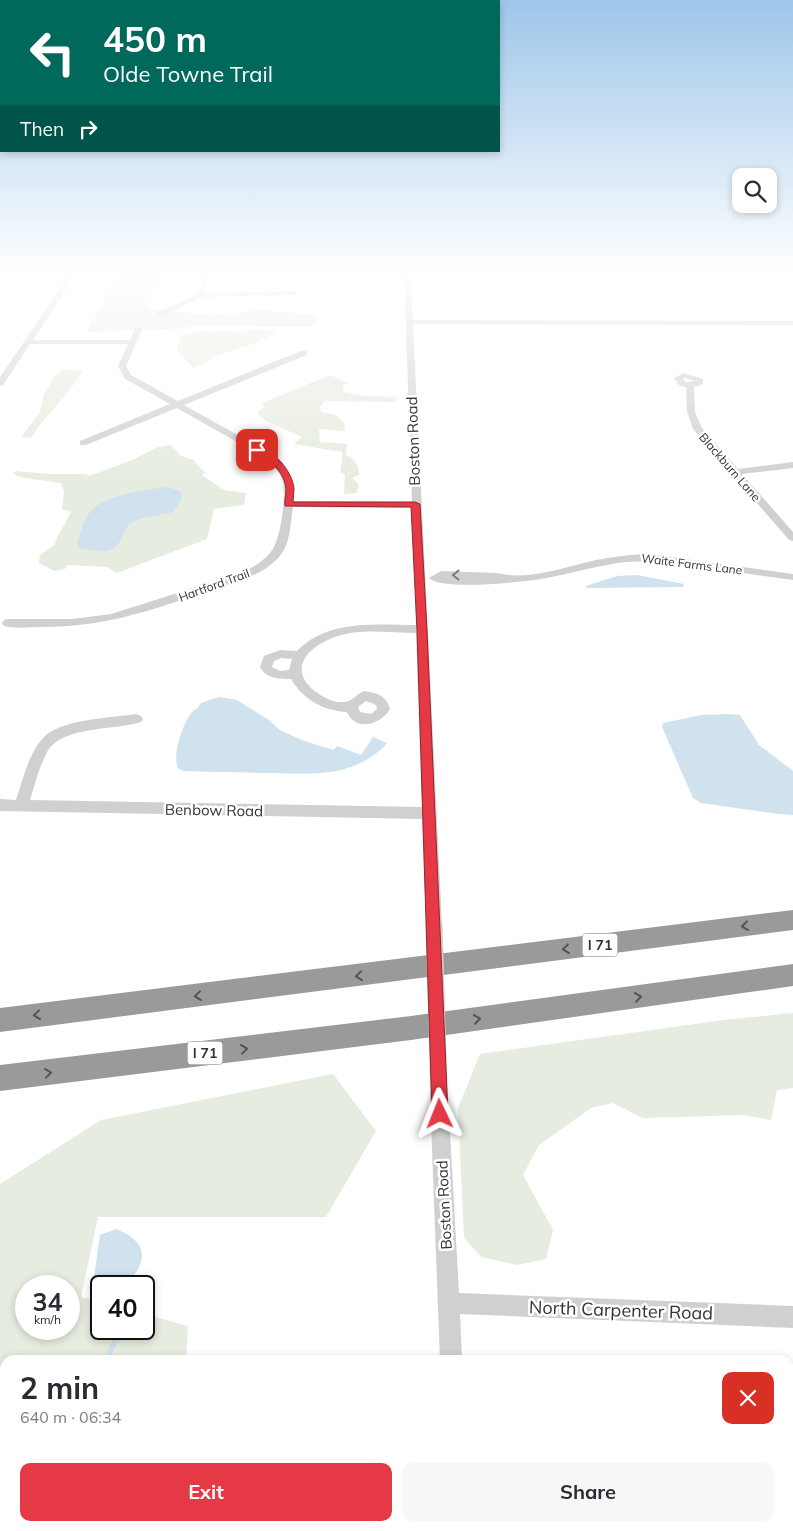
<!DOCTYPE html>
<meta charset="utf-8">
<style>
body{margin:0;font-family:Mulish,sans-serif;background:#f7f7f7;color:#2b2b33;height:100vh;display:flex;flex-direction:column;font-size:19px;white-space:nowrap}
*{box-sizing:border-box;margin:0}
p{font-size:16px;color:#7c7c81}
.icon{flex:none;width:28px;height:28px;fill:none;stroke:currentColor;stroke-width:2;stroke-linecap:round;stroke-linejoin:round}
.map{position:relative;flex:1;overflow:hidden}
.details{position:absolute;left:0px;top:1355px;width:794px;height:176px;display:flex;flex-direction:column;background:#fff;border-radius:15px 15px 0 0;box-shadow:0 2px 8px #0003}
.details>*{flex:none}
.hud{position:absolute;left:0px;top:0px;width:500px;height:152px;box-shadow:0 2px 8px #0003;background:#00695c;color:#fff;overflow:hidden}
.buttons{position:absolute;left:732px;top:168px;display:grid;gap:10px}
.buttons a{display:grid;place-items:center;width:45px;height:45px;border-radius:10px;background:#fff;box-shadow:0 2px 8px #0003;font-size:25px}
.speed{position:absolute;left:15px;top:1275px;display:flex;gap:10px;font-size:25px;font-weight:700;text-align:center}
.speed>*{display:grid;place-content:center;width:65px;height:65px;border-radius:50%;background:#fff;box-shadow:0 2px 8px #0003;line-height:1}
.speed small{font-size:12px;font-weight:400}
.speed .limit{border:2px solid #111;border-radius:8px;background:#fff;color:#111}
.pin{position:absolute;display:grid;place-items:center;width:42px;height:42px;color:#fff;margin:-21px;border-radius:10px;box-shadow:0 2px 8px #0006}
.me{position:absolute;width:55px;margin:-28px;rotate:358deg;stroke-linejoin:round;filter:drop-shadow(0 0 4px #0008)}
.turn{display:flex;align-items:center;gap:18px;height:105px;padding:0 20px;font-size:22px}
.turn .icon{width:65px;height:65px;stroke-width:2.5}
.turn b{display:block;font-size:35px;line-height:42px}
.then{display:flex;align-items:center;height:48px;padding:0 20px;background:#0003;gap:10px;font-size:19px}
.round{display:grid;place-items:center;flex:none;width:52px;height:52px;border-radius:10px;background:#f7f7f7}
.headline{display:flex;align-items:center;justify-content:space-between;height:85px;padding:0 20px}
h1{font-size:30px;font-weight:700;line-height:38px}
.action{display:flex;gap:10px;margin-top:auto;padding:10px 20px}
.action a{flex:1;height:58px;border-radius:10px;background:#e63946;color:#fff;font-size:20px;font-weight:700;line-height:58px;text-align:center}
.action a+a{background:#f7f7f7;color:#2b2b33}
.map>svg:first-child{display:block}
</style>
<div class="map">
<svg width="793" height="1531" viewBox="0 0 793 1531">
<rect width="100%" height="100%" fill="#fff"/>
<!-- green -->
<g fill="#e6ecdf" fill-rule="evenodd">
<path d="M122 271H166L164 280 143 301 153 310 221 315 255 310 314 314 319 320 311 327 194 326 177 329 86 332Z"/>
<path d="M278 330 259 342 212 357 204 364 193 368 177 350 180 336 203 331Z"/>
<path d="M62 370H83C69 396 46 413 31 438L21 437 40 412 44 394 55 376Z"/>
<path d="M330 375 349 383 343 386V392L363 396 399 397 394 402 325 401 320 406 321 412 336 415 344 423 345 431 319 429 320 442 347 444 346 455C355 459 359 466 359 475L352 478 359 484 356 493 344 494 345 475 340 472 342 461V452L294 444 302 437 266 421 257 413 264 407 262 403Z"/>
<path d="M171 445 181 456 194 460C197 466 202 468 205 473L202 475 224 490 246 493 244 505 214 509 207 539 117 573 107 567 68 565 65 569 54 571 39 563 40 555 53 546 71 512 62 509 64 492 61 483 19 477 13 473 16 471 49 474H85L89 476 132 460 158 447Z"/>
<path d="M793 1013V1088L777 1090 771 1120 743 1115 643 1118 613 1103 591 1108 539 1145 523 1175 553 1230 546 1259 517 1265 481 1257 464 1238 458 1108 480 1054 724 1020Z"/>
<path d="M333 1074 376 1131 326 1217H98L81 1297 101 1302V1329H144V1314L188 1326 186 1360H5V1526H179L178 1531H0V1184L101 1120ZM26 1286H69V1329H26Z"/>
</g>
<!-- water -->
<g fill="#cfe2ee">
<path d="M168 487 180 491 182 498 173 512C160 516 141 516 130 524 125 528 123 536 120 541 112 556 93 551 80 548L77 544C80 534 84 520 90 512 102 495 149 489 168 487Z"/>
<path d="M637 575 684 584 683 587 587 588 586 586 617 576Z"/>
<path d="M219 697 237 700 269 720 280 730 304 741 334 750 337 746 361 755 373 737 387 743C376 757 355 767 337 771 314 775 288 773 264 773 237 772 210 772 183 771L178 768C172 756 182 726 190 715 193 710 198 709 201 703Z"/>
<path d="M728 714 740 715 759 745 793 771V815L778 814 701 803 693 798 662 727 663 723 701 715Z"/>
<path d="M116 1229C150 1242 149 1264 123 1286H101V1293L93 1284 100 1235Z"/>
</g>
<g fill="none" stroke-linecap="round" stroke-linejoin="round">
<!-- stream -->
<g stroke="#cfe2ee" stroke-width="5.5">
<path d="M109 1360 110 1352 120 1329"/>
<path d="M88 1526V1531"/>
</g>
<!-- minor -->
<g fill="#d0d0d0" fill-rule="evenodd">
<path d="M72 271H78L33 340H130L135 328H141L142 330 126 366 131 375 178 401 301 351H307V355L184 405 275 456 291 479 293 501 412 502 404 271H410L413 320 793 321V325L413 324 442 924 440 929 434 931 428 929 426 924 422 819 0 811V799L16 800C23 780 28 755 42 739 59 719 111 718 136 714L141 716 143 719 141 722C113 731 63 725 47 752 39 767 35 784 30 800L422 807 416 633C390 633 361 628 335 637 305 648 286 672 319 694 327 699 335 703 344 702 351 702 357 694 364 691 377 693 386 695 390 709 381 725 355 732 347 712 323 711 303 699 291 679 278 679 267 679 260 667L264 656 280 650 297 651C328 619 376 625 416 625L412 508 293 507C290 524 291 544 279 557 261 577 235 582 211 590 152 610 106 627 42 627 30 627 15 629 4 626L2 623 4 620 8 619H72L111 614 231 576C246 571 260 565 270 553 281 542 287 493 282 479 279 472 274 466 269 460L177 408 86 445H80V441L170 404 125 379 118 366 128 344H30L3 385 0 386V377ZM281 658 292 659 289 670 280 671 272 667 274 661ZM366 701 376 705 377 709 371 714 360 712 358 707Z"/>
<path d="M207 271H213L205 293 295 291 299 293 295 295 202 297 163 316H157V312L198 294Z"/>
<path d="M684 373 703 379V384L694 387 695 412 702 428 738 469 793 462V468L742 474 793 532V541L789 540 693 429 687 412 686 387 680 386 674 378ZM685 378 695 381 686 382 683 379Z"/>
<path d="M643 554 658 555 793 574V580L658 561C643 561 628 561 612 564 588 568 565 575 541 579 523 582 441 591 429 578L441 571 497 573C528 581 565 567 596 560 612 557 627 555 643 554Z"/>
<path d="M439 1087 446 1089 448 1096 459 1293 793 1306V1328L460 1314 462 1360H440L430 1096 432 1089Z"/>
<path d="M445 1526H469L470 1531H446Z"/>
</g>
<!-- highway -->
<g fill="#9a9a9a" fill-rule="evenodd">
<path d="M793 910V930L0 1032V1008Z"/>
<path d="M793 964V986L411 1040 0 1091V1065L411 1016Z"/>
</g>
<!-- minor-bridge -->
<path stroke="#d0d0d0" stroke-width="17" d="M434 924 439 1096"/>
</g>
<!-- one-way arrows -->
<defs><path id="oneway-chevron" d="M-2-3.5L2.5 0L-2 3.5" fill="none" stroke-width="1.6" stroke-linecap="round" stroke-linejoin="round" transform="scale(1.25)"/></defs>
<use stroke="#7a7a7a" href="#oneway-chevron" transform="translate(456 575) rotate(-179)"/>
<g stroke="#525252">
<use href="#oneway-chevron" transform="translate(745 926) rotate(173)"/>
<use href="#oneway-chevron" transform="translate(566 949) rotate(173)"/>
<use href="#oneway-chevron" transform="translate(359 976) rotate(173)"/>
<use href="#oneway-chevron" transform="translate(198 996) rotate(173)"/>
<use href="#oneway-chevron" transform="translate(638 997) rotate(-8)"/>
<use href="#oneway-chevron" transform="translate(37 1015) rotate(173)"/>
<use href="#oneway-chevron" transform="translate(477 1019) rotate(-8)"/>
<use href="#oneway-chevron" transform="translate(244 1049) rotate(-7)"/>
<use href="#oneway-chevron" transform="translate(48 1073) rotate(-7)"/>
</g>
<!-- sky -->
<linearGradient id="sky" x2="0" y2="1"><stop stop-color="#9ec6ea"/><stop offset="0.56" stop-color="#fff"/><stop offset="1" stop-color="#fff" stop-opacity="0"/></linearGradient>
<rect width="793" height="485" fill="url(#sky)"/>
<!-- route -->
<path fill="#e63946" stroke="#96252e" d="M254 448C273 447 293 472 294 489 294 493 293 498 293 502H415L420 504 427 630 448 1114 446 1120 440 1122 435 1120 432 1114 417 630 411 507 285 506C284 501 286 496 286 490 285 471 269 460 254 452Z"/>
<g text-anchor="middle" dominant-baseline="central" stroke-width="5" stroke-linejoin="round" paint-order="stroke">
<!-- far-street labels -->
<g font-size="12" fill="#333" stroke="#fff">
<text transform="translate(730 467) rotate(49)">Blackburn Lane</text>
<text transform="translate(692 564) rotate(7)">Waite Farms Lane</text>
<text transform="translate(214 585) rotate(-20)">Hartford Trail</text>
</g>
<!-- shield labels -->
<g fill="#fff" stroke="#707070" stroke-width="1">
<rect x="582.5" y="933.5" width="35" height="23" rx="4"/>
<rect x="187.5" y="1041.5" width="35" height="23" rx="4"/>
</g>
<g font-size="14" font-weight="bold" fill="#333">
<text x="600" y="945">I 71</text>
<text x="205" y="1053">I 71</text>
</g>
<!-- street labels -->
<g font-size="15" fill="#333" stroke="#fff">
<text transform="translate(413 441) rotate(-92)">Boston Road</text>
<text transform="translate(214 810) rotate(1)">Benbow Road</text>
<text transform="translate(444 1205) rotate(-93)">Boston Road</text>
</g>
<!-- near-street labels -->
<g font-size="18" fill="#333" stroke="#fff">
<text transform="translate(621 1310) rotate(2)">North Carpenter Road</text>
</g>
</g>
</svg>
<div class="buttons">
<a><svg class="icon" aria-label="search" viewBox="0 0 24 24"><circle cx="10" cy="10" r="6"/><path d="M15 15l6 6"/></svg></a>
</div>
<div class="speed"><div>34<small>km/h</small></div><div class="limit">40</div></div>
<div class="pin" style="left:257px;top:450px;background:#d93025"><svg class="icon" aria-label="arrive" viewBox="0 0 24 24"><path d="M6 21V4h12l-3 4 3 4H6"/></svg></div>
<svg class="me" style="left:440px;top:1114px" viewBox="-20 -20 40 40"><path d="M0-17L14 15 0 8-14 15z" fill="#e63946" stroke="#fff" stroke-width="4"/></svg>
<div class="hud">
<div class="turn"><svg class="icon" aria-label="left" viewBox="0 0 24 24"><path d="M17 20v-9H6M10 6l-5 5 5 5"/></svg><div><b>450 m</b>Olde Towne Trail</div></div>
<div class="then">Then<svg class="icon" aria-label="right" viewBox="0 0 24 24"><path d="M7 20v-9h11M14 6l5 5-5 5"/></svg></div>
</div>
<section class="details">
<div class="headline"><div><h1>2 min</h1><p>640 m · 06:34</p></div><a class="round" style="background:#d93025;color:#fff"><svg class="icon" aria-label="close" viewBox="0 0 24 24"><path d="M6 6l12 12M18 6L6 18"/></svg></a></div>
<div class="action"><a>Exit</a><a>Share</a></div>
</section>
</div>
